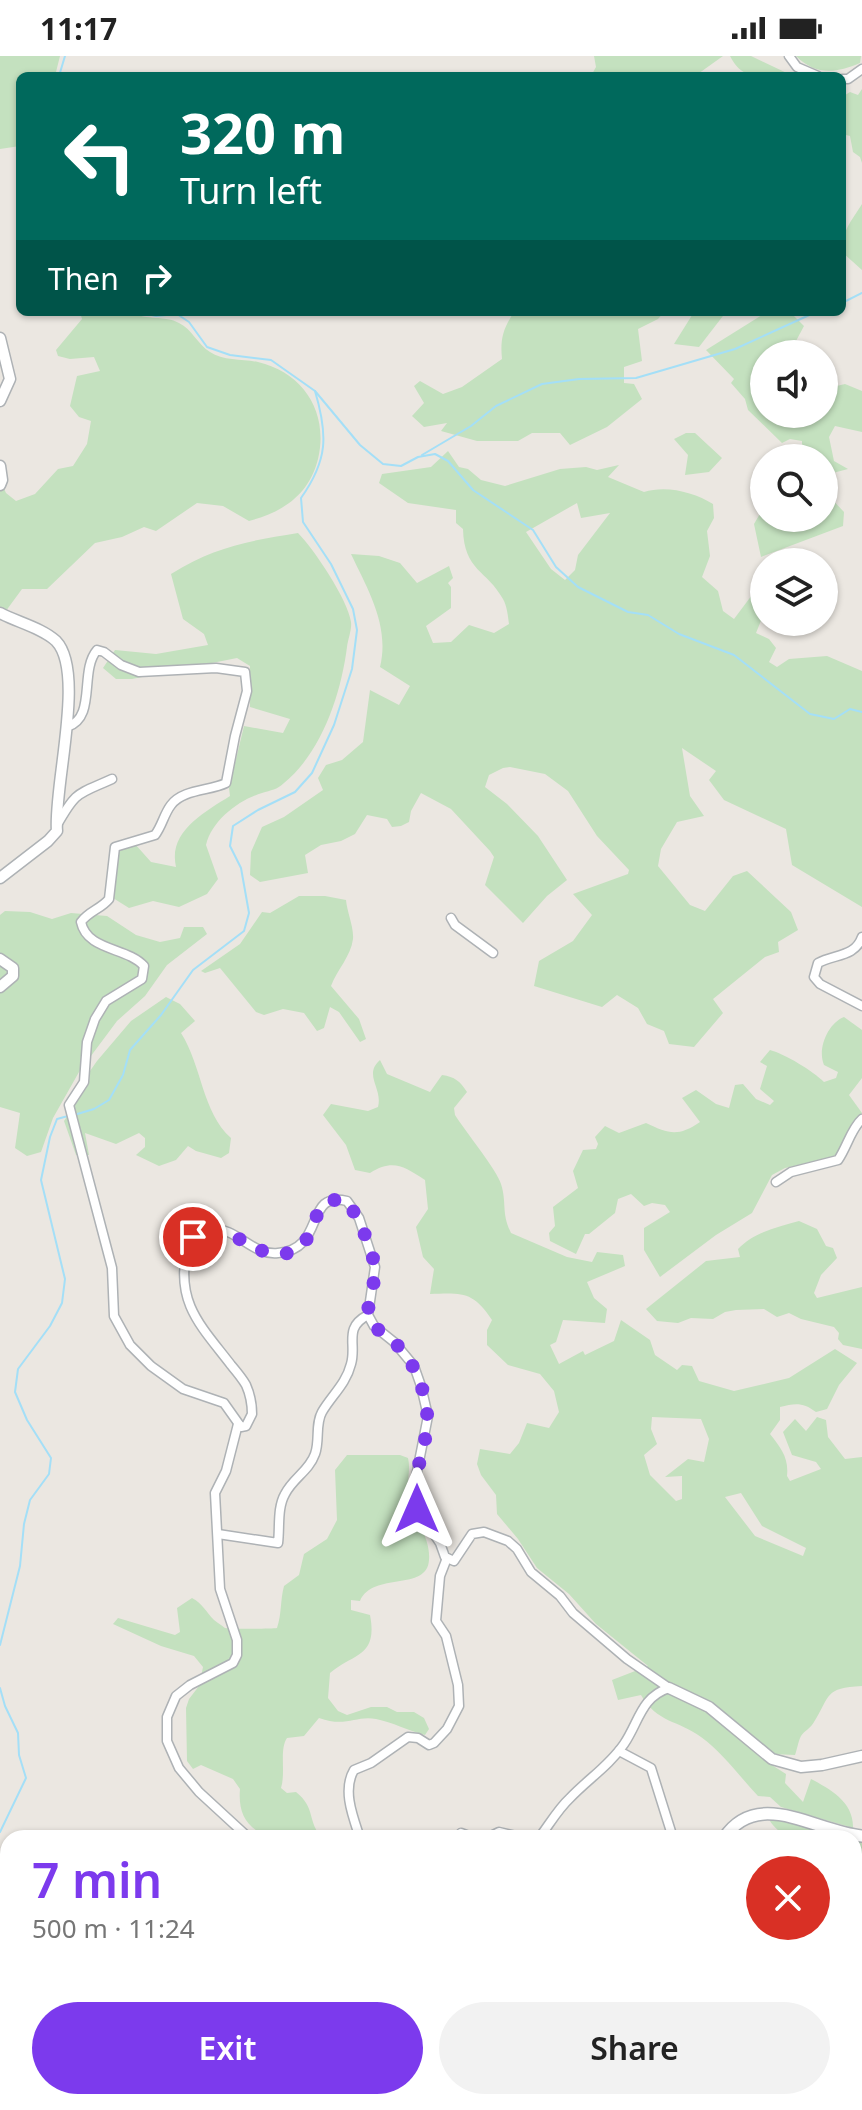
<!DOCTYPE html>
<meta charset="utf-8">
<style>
body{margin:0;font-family:"Noto Sans",sans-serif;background:#f2f2f2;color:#222;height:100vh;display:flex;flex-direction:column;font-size:30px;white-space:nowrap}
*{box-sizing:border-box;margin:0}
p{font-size:26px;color:#767676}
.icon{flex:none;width:44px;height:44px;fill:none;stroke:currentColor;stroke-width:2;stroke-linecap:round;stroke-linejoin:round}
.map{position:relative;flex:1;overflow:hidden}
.drawer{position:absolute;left:0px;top:1774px;width:862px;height:280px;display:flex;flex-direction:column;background:#fff;border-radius:24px 24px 0 0;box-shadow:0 2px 6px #0004}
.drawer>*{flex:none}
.top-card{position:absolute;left:16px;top:16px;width:830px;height:244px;border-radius:12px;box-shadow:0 2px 6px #0004;background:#00695c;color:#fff;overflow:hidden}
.tools{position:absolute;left:750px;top:284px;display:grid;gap:16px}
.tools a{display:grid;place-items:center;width:88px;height:88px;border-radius:50%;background:#fff;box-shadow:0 2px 6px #0004;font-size:40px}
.pin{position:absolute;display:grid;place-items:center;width:68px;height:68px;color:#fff;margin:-34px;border:4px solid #fff;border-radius:50%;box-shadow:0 2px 8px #0007}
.me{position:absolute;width:88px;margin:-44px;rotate:0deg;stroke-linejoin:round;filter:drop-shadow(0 0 6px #0008)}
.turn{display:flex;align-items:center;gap:28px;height:168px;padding:0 32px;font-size:36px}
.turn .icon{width:104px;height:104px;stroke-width:2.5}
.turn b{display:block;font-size:56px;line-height:68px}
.then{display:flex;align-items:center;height:76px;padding:0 32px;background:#0003;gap:16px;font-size:30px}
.round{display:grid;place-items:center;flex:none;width:84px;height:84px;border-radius:42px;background:#f2f2f2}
.head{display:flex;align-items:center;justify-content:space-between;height:136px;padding:0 32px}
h1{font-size:48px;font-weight:600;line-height:60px;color:#7c3aed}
.action{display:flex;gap:16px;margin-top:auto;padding:16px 32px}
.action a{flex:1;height:92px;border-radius:48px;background:#7c3aed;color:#fff;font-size:32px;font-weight:600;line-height:92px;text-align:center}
.action a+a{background:#f2f2f2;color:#222}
.status{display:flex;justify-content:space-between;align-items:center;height:56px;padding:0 40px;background:#fff;direction:ltr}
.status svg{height:22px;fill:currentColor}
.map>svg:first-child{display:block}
</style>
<div class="status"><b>11:17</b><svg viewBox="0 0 49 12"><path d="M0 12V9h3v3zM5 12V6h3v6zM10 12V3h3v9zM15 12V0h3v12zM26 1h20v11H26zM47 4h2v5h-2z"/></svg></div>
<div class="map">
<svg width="862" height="2054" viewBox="0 0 862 2054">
<rect width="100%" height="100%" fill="#ebe7e1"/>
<!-- green -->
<g fill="#c4e1bf" fill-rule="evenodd">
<path d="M0 0H60L55 20H20V90L0 93Z"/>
<path d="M594 0H723L695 20H591L596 11Z"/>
<path d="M730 0H751L793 20C766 20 744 28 730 0Z"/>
<path d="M796 0H861L860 7C836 17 816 20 796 0Z"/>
<path d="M862 33V107L860 101 853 96 850 80 842 78V41L850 36 858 39Z"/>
<path d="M862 148V214L842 196C842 174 851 166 862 148Z"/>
<path d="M80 256H132C146 265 165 259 179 267 192 273 198 289 210 296 223 305 243 303 258 306 304 317 329 357 318 403 309 439 283 456 249 465L223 450 197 447 156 475 144 471 122 481 95 487 47 533H22L0 563V424L6 437 16 445 35 438 58 413 73 410 87 388 91 365 79 361 70 350 77 320 100 315 94 301 70 303 58 300 56 294 82 263Z"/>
<path d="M514 256H588L590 259 600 256H664L658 263 638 273 642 305 624 311V327L634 328 642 343 607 371 570 389 560 377H532L518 385H477L441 375 447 367 424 371 412 360 424 347 414 330 420 325 443 338 462 331 502 303C500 283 503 273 514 256Z"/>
<path d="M694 256H726L699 291 674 288Z"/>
<path d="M767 256H790L804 270 789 298H764V358H824V333L845 328 862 335V376L835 370 829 381 834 405 848 413 829 418 824 416V402H797L796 393 802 391V385L790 383 782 387 748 354 745 343 731 327 734 323 706 294Z"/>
<path d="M686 377H695L722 402 709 416 685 419 688 399 674 383Z"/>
<path d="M448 395 459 411 468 413 481 424 505 430 560 413 586 411 597 414 619 409 608 421 644 436C666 429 694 436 713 448L714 462 707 475 710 500 702 521 718 535 723 555 734 563 752 539 763 544 764 557 756 577 769 583 776 592 769 606 777 611 789 603 827 600 862 615V851L792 809 786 773 724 744 709 724 716 715 682 692 690 740 704 760 677 766 661 793 658 810 690 849 705 855 733 820 747 815 791 856 798 874 778 886 779 896 765 901 713 943 723 957 694 991 669 988 664 975 647 968 638 952 617 939 602 951 534 930 539 905 573 885 592 859 573 838 628 818 629 814 597 780 568 735 545 718 510 711 503 712 489 719 485 731 507 748 538 780 567 824 547 840 523 867 485 829 494 801 490 795 451 753 421 737 411 755 409 766 401 770 392 771 387 763 367 759 355 778 341 785 321 789 305 799 308 817 260 826 250 819 251 796 262 771 284 761 323 734 318 722 326 709 342 704 363 686 370 634 399 649 410 630 380 611C390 570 368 534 351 498L379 500 400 507 417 527 449 510 453 522 448 527 451 531V552L426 570 433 587 451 586 469 569 494 577 509 568C508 560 507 550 503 543 487 514 464 515 463 473L456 467V454L408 447 379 427 382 418 431 411ZM577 447 581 462 610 457 578 499 575 514 565 524 551 513 526 476Z"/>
<path d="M824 435 844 456 843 470 761 501 754 468 761 456 760 440 764 439V462H824Z"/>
<path d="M298 477C314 493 348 544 351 566 352 573 348 583 347 591 341 638 322 696 284 727 277 734 271 734 262 737 239 744 212 764 206 789L218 823 207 838 179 851 153 845 129 852 113 842 116 799 122 791 135 788 151 806 176 811C168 776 203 757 230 740L229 732 244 670 283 677 290 663 250 651V610L237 602 132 623H116L103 612 115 594 156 598 208 589 204 578 183 563 171 518C214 491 248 485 298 477Z"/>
<path d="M299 840H325L346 844C347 856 354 871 353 883 351 900 337 914 331 930L359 963 366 983 360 986 339 956 330 951 324 972 317 975 304 957 283 953 264 959 256 956 220 912 205 917 201 915 240 888 262 856 270 857Z"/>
<path d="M5 855 30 856 52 863 71 857 107 860 136 879 160 886 180 882 184 871H203L207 878 167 909 145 940 117 965 79 1016 53 1062 41 1096 27 1100 15 1092 20 1057 0 1051V859Z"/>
<path d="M166 941 180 948 195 965 181 977C202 1010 202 1056 231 1082L229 1097 221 1102 196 1095 188 1090 176 1104 159 1110 136 1099 145 1091V1082L139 1077 116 1088 85 1077 89 1099H76L64 1065 89 1028 90 1015 97 1005 131 965Z"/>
<path d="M844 961 862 974V1022L849 1039 862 1057 841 1093 832 1102 785 1112 772 1119 752 1157 716 1179 660 1221 644 1194V1172L670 1156 665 1149 652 1147 644 1150 631 1138 618 1143 615 1157 589 1178H585L576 1198 550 1185 549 1177 555 1170 553 1151 578 1132 573 1115 583 1094 596 1093 598 1088 595 1081 605 1070 619 1077 646 1067C669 1078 678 1081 700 1066L682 1042 696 1034 716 1048 729 1052 735 1029 743 1028 756 1043 770 1049 774 1045 760 1033 767 1010 760 1006 770 994C785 998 813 1015 824 1026L836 1022 838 1016 824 1009C817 993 828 967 844 961Z"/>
<path d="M380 1004 387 1018 430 1036 442 1019C455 1021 460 1025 467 1036L454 1052 455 1059C465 1075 497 1114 501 1128 507 1147 501 1157 511 1177L567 1201 592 1206 597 1196 623 1199 625 1210 587 1226 594 1242 607 1253 605 1267 563 1264 556 1286 550 1289 559 1308 583 1295 585 1299 614 1285 621 1264 650 1284 655 1299 677 1314 682 1309 692 1310 699 1325 734 1335 789 1322 835 1293 857 1307 839 1329 827 1353 816 1356C803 1346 795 1347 780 1351V1364L770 1378C781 1392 789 1402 787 1420L790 1425 821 1413 816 1406 792 1399 783 1376 795 1363 806 1375 817 1361 826 1364 828 1381 845 1403 862 1401V1630C824 1632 831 1639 814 1666 811 1672 804 1675 801 1680 798 1686 797 1694 795 1699L772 1698 767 1706 786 1718 785 1727 803 1746 811 1723C830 1733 854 1746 853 1772L781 1751 770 1741 758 1740C740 1721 723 1697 701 1681 678 1664 657 1667 641 1639L618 1644 612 1624 648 1610 596 1568 569 1538 537 1512 518 1483 497 1458 496 1439 481 1419 477 1408 480 1393 510 1398 519 1387 527 1367 549 1372 559 1356 554 1335 540 1318 508 1309 487 1289V1274L492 1264C473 1235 462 1237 430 1238L434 1213 423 1201 416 1171 428 1153 425 1124C403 1110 393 1103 370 1117L355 1114 346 1089 323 1059 331 1048 368 1055 378 1051C383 1032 363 1019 380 1004ZM652 1361 701 1363 709 1383 704 1406 688 1403 665 1421 682 1420V1443L676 1445 650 1419 644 1399 657 1388 651 1373ZM741 1437 762 1470 806 1492 803 1500 755 1480 725 1441Z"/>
<path d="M799 1165 817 1173 826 1190 833 1192 837 1202 821 1219 814 1237 817 1242 862 1231V1293L843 1289 838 1283 839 1277 834 1271 801 1263 789 1257 777 1261 764 1253 736 1254 725 1256 713 1263 691 1262 678 1267 657 1265 646 1253 706 1205 740 1201 738 1193C754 1176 778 1171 799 1165Z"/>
<path d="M347 1399H400L408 1402C411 1414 406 1426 409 1439 413 1460 431 1482 429 1504 427 1536 373 1515 360 1545L351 1544V1554L370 1559C378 1601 354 1597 330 1617L328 1642 338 1655 347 1659 371 1651H387L397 1656H414L424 1662 429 1673 425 1679C409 1675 392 1666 376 1663 356 1659 346 1672 319 1662L304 1680 287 1682C279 1694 286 1716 281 1732L287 1737 296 1736C316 1752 307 1765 322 1782 304 1782 285 1775 269 1781 246 1772 238 1757 240 1733L233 1723 201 1709 193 1713 187 1705 186 1652 189 1643 199 1630 203 1611 194 1600 161 1590 113 1568 118 1562 175 1579 180 1576 177 1552 192 1542C203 1548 206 1556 214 1564 215 1565 224 1571 225 1572 231 1573 271 1573 277 1572 282 1557 280 1545 284 1530L299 1519 304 1498 327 1483 337 1464 335 1414Z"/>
<path d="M773 1761 837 1782H841C816 1782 785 1789 770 1765Z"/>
<path d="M854 1784 862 1785V1881L860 1883 854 1882Z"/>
<path d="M85 2046H458L451 2054H76Z"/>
<path d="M615 2046H735L724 2054H632Z"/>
</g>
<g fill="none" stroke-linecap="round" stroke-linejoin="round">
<!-- stream -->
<g stroke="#a4dff7" stroke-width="2">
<path d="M59 20 65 0"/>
<path d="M842 247 862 237"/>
<path d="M139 256 156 260 177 258 189 266 207 291 230 299 271 304 315 335 360 389 383 408 401 410 418 401 435 398 448 405 473 434 533 474 556 511 578 531 628 556 648 559 679 578 734 599 810 658 834 663 850 653 862 656"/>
<path d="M422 399 471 370 496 350 542 328 579 323 636 322 735 293 816 256"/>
<path d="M74 1059 94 1053 109 1044 123 1019 130 994 161 959 193 914 244 875 249 857 241 812 230 790 233 770 258 754 295 736 312 717 334 669 352 613 357 574 353 553 331 508 303 466 301 442C328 404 328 379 315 335"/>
<path d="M0 1589 20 1510 24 1468 30 1444 49 1418 51 1402 27 1364 15 1336 18 1313 50 1270 62 1247 65 1223 41 1124 50 1081 57 1063 68 1060"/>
<path d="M0 1632 5 1650 18 1677 19 1699 26 1722 0 1776"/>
<path d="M0 2015 8 2039"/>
<path d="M10 2046 12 2054"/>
<path d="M235 2054 267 2046"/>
</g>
<!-- minor casing -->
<g stroke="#aeb2b5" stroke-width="11">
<g id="minor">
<path d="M789 0 797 11 818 20"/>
<path d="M842 23H848L862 13"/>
<path d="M67 671C97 662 79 615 97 594L104 596 121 609 139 616 216 612 245 616 247 635 235 680 226 727C210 735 183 733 171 749 164 758 162 770 155 779L115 791 109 843C101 853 89 855 81 866 87 895 127 891 144 910L142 923 106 945 95 963 87 986 84 1026 69 1049 112 1212 114 1260 130 1289 151 1310 183 1333 224 1347 241 1371 246 1370 252 1358C252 1348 250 1338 246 1329 242 1322 236 1315 231 1309 202 1271 175 1247 187 1195 190 1183 198 1173 211 1173 237 1171 252 1200 278 1197 327 1193 303 1134 347 1145L359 1162 375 1211 368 1259 374 1270 394 1286 414 1310 421 1330 428 1360 413 1436 417 1453 440 1487 445 1501 454 1505 472 1478 484 1476 508 1485 517 1493 531 1516 560 1540 573 1557 627 1603 669 1632"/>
<path d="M57 769C77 734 77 739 112 723"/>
<path d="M451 862 455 869 493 897"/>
<path d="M862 881C855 901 835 898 818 907L814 921 820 928 862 950"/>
<path d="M776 1126 791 1116 838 1104C847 1091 851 1073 862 1063"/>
<path d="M238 1368 226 1415 215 1437 220 1533 237 1584V1599L233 1607 190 1629 176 1640 167 1661V1685L179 1712 199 1736 249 1782"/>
<path d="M218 1478 278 1487C280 1471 277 1452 285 1438 293 1422 309 1415 315 1398 320 1385 315 1368 322 1356 332 1339 346 1328 351 1308 357 1288 343 1272 368 1259"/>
<path d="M619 1695 651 1712 673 1782"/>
<path d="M461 1777 474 1782"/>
<path d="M360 1782C353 1761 342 1734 354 1714L371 1707 408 1681 418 1682 429 1689 434 1687 447 1673 459 1650 458 1629 446 1580 436 1565 440 1520 447 1502"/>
<path d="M487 1782 499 1776 525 1782"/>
<path d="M539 1782C549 1769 558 1753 570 1742 588 1723 609 1710 624 1688 639 1666 641 1641 669 1632"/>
<path d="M457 2054 464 2046"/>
<path d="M585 2054 589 2046"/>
</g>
</g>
<!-- tertiary casing -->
<g stroke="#aeb2b5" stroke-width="13">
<g id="tertiary">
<path d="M0 282 10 323 0 345"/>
<path d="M0 410 2 424 0 429"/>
<path d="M0 557C17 566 42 572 56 585 86 616 53 732 57 775L48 785 0 822"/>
<path d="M0 903 13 912V920L0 931"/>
<path d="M669 1632 709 1651 772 1703 801 1711 822 1709 862 1700"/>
</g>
</g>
<!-- secondary casing -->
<g stroke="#adb1b5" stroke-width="14">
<g id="secondary">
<path d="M724 1782C758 1731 816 1776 862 1780"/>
<path d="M854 2008 862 2012"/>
</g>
</g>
<!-- minor -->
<use href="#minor" stroke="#fff" stroke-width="8"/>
<!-- tertiary -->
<use href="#tertiary" stroke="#fff" stroke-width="10"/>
<!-- secondary -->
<use href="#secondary" stroke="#fff" stroke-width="11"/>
</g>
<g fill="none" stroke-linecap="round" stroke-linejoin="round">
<!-- route -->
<path stroke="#7c3aed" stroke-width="14" stroke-dasharray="0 25.2" d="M193 1181C228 1155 246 1205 289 1197 321 1190 306 1135 347 1145 358 1161 376 1199 375 1218 374 1231 366 1248 369 1260 372 1273 386 1278 394 1286 414 1305 424 1330 427 1357 430 1389 409 1418 417 1453"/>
</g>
</svg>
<div class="tools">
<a><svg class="icon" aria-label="sound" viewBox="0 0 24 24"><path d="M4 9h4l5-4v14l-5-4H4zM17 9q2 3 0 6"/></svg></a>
<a><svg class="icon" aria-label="search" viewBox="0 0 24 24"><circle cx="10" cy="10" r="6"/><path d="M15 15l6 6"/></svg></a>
<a><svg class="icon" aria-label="layers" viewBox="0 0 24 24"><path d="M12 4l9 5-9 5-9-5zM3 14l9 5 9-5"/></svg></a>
</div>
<div class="pin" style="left:193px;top:1181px;background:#d93025"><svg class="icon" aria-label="arrive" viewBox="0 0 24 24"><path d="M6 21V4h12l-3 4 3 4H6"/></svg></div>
<svg class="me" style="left:417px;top:1453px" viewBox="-20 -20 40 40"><path d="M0-17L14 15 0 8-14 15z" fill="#7c3aed" stroke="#fff" stroke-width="4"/></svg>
<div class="top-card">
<div class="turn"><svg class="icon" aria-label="left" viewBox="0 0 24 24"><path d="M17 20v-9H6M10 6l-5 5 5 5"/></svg><div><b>320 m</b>Turn left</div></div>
<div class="then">Then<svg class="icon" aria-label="right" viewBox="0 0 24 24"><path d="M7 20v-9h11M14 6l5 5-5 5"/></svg></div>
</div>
<section class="drawer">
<div class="head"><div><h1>7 min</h1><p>500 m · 11:24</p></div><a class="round" style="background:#d93025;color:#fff"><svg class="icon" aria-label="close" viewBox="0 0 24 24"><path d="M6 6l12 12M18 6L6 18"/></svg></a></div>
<div class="action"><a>Exit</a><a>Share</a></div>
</section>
</div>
